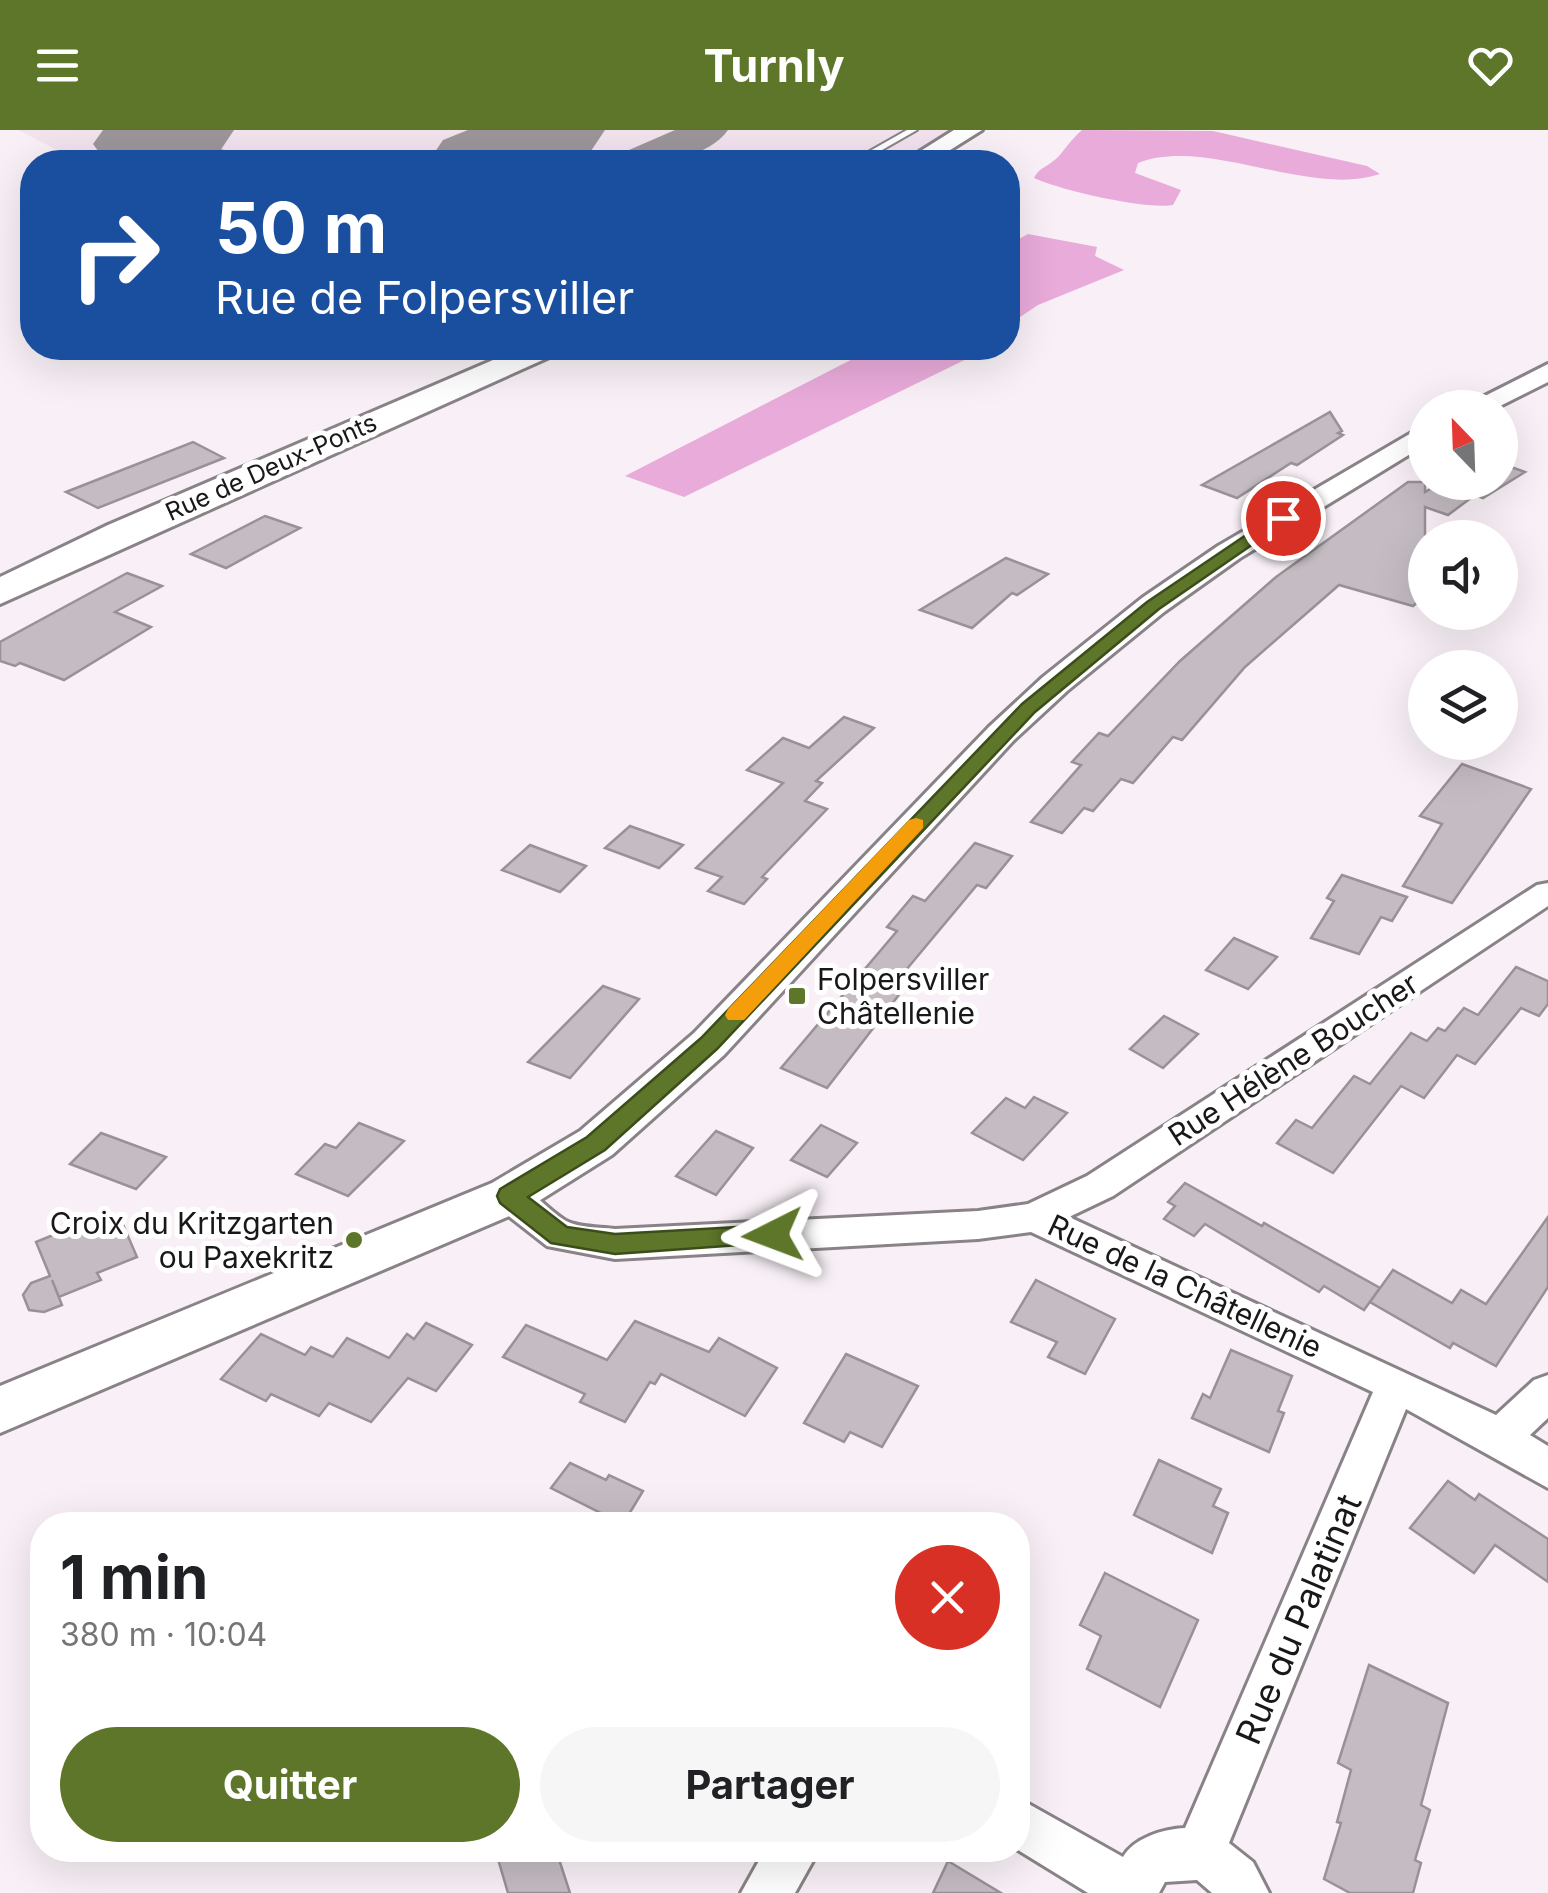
<!DOCTYPE html>
<html lang="fr">
<meta charset="utf-8">
<style>
body{margin:0;font-family:Inter,sans-serif;background:#f6f6f6;color:#202124;height:100vh;display:flex;flex-direction:column;font-size:38px;white-space:nowrap}
*{box-sizing:border-box;margin:0}
p{font-size:32px;color:#757577}
.icon{flex:none;width:55px;height:55px;fill:none;stroke:currentColor;stroke-width:2;stroke-linecap:round;stroke-linejoin:round}
.map{position:relative;flex:1;overflow:hidden}
.drawer{position:absolute;left:30px;top:1382px;width:1000px;height:350px;display:flex;flex-direction:column;background:#fff;border-radius:40px;box-shadow:0 10px 40px #0002}
.drawer>*{flex:none}
.hud{position:absolute;left:20px;top:20px;width:1000px;height:210px;border-radius:40px;box-shadow:0 10px 40px #0002;background:#1a4fa0;color:#fff;overflow:hidden}
.needle{width:65px;rotate:337deg}
.buttons{position:absolute;left:1408px;top:260px;display:grid;gap:20px}
.buttons a{display:grid;place-items:center;width:110px;height:110px;border-radius:50%;background:#fff;box-shadow:0 10px 40px #0002;font-size:50px}
.pin{position:absolute;display:grid;place-items:center;width:85px;height:85px;color:#fff;margin:-42px;border:5px solid #fff;border-radius:50%;box-shadow:0 2px 10px #0007}
.me{position:absolute;width:110px;margin:-55px;rotate:267deg;stroke-linejoin:round;filter:drop-shadow(0 0 8px #0008)}
.turn{display:flex;align-items:center;gap:35px;height:210px;padding:0 30px;font-size:45px}
.turn .icon{width:130px;height:130px;stroke-width:2.5}
.turn b{display:block;font-size:70px;line-height:85px}
.round{display:grid;place-items:center;flex:none;width:105px;height:105px;border-radius:52px;background:#f6f6f6}
.headline{display:flex;align-items:center;justify-content:space-between;height:170px;padding:0 30px}
h1{font-size:60px;font-weight:700;line-height:75px}
.primary-button{display:flex;gap:20px;margin-top:auto;padding:20px 30px}
.primary-button a{flex:1;height:115px;border-radius:60px;background:#5d7629;color:#fff;font-size:40px;font-weight:700;line-height:115px;text-align:center}
.primary-button a+a{background:#f6f6f6;color:#202124}
header{display:flex;justify-content:space-between;align-items:center;height:130px;padding:0 30px;background:#5d7629;color:#fff;font-size:45px;font-weight:700}
.map>svg:first-child{display:block}
</style>
<header><svg class="icon" aria-label="menu" viewBox="0 0 24 24"><path d="M4 6h16M4 12h16M4 18h16"/></svg>Turnly<svg class="icon" aria-label="heart" viewBox="0 0 24 24"><path d="M12 20l-8-8c-3-5 5-10 8-4 3-6 11-1 8 4z"/></svg></header>
<div class="map">
<svg width="1548" height="1763" viewBox="0 0 1548 1763">
<rect width="100%" height="100%" fill="#f8f0f6"/>
<!-- built -->
<path fill="#f2e3ee" d="M18 0H964L907 32H81Z"/>
<!-- forest -->
<g fill="#e9abda">
<path d="M1082 0 1213 1 1367 36 1380 44C1309 68 1207 6 1138 33L1135 43 1181 60 1173 75C1147 80 1059 60 1034 48 1039 37 1050 36 1059 26 1067 16 1072 9 1082 0Z"/>
<path d="M1028 104 1097 117 1095 126 1124 140 1038 175 1008 195V149L1012 146 1008 144V115Z"/>
<path d="M874 218 985 220 684 367 625 346Z"/>
</g>
<g fill="none" stroke-linecap="round" stroke-linejoin="round">
<!-- taxiway -->
<g fill="#9c969a" fill-rule="evenodd">
<path d="M675 0H728C706 31 650 34 616 32L622 23Z"/>
<path d="M220 19 235 22 241 31 196 32 202 23Z"/>
</g>
<!-- runway -->
<g fill="#9c969a" fill-rule="evenodd">
<path d="M103 0H234L220 21 186 32H106L93 14Z"/>
<path d="M468 0H605L591 21 564 32H428L443 10Z"/>
</g>
</g>
<!-- building -->
<g fill="#c4bcc2" stroke="#999197" stroke-width="2.5">
<path d="M1330 282 1342 301 1338 303 1343 305 1297 335 1291 333 1237 368 1202 355Z"/>
<path d="M193 312 224 328 98 378 66 362Z"/>
<path d="M1500 333 1525 342 1483 368 1475 365 1448 385 1425 377V466L1413 476 1339 455 1245 537 1182 610 1173 607 1133 653 1121 649 1093 681 1084 678 1062 703 1031 692 1081 635 1072 632 1099 603 1108 606 1180 531 1276 447 1408 352H1425V362L1442 352H1500Z"/>
<path d="M265 386 300 398 226 438 191 424Z"/>
<path d="M1006 428 1048 444 1017 465 1012 463 972 498 920 480Z"/>
<path d="M127 443 162 456 115 482 151 497 64 550 20 533 15 536 0 531V512Z"/>
<path d="M844 587 874 598 816 651 822 653 805 671 827 679 762 747 767 749 744 774 708 761 722 747 696 738 783 653 747 640 783 608 809 618Z"/>
<path d="M1462 634 1531 659 1452 773 1403 756 1442 694 1420 686Z"/>
<path d="M630 696 683 715 659 738 605 718Z"/>
<path d="M975 713 1012 726 986 758 977 755 906 840 915 844 827 958 781 938 897 801 887 797 913 766 925 771Z"/>
<path d="M530 715 586 736 560 762 502 740Z"/>
<path d="M1342 745 1407 767 1392 791 1381 787 1359 824 1311 808 1334 771 1327 768Z"/>
<path d="M1234 808 1277 827 1248 859 1206 840Z"/>
<path d="M1516 837 1548 851V874L1539 886 1521 878 1475 934 1457 925 1424 968 1401 956 1333 1043 1277 1013 1296 990 1312 998 1354 946 1370 954 1411 903 1427 911 1438 898 1445 901 1464 878 1478 885Z"/>
<path d="M603 856 639 869 570 948 528 932Z"/>
<path d="M1164 886 1198 904 1163 938 1130 919Z"/>
<path d="M1034 967 1067 983 1023 1030 972 1003 1006 968 1025 978Z"/>
<path d="M359 993 404 1011 348 1066 296 1044 325 1014 336 1018Z"/>
<path d="M821 995 857 1013 827 1047 791 1030Z"/>
<path d="M716 1001 753 1018 716 1065 676 1046Z"/>
<path d="M101 1003 112 1007 166 1027 136 1059 70 1034Z"/>
<path d="M1185 1053 1262 1096 1264 1093 1380 1158 1364 1180 1324 1156 1319 1162 1205 1094 1194 1106 1164 1089 1175 1076 1168 1072Z"/>
<path d="M1548 1087V1157L1496 1236 1453 1213 1450 1218 1370 1172 1393 1140 1452 1173 1461 1160 1486 1174Z"/>
<path d="M121 1090 137 1127 97 1143 101 1150 59 1167 52 1150 62 1175 44 1182 29 1180 23 1165 31 1153 50 1146 36 1112 70 1098 98 1099Z"/>
<path d="M1036 1150 1115 1189 1085 1244 1048 1227 1057 1212 1011 1192Z"/>
<path d="M635 1191 709 1222 719 1208 777 1238 745 1286 661 1244 655 1254 650 1252 625 1292 580 1272 585 1264 503 1227 526 1195 607 1230Z"/>
<path d="M426 1193 472 1215 436 1261 408 1248 371 1292 329 1273 319 1286 271 1264 266 1271 221 1249 261 1204 305 1225 311 1217 333 1227 347 1208 389 1228 407 1204 414 1209Z"/>
<path d="M1231 1220 1292 1246 1278 1281 1284 1283 1269 1322 1192 1288 1203 1264 1210 1268Z"/>
<path d="M846 1224 918 1256 882 1317 850 1302 844 1312 804 1293Z"/>
<path d="M1159 1330 1221 1359 1213 1376 1228 1383 1212 1423 1134 1385Z"/>
<path d="M570 1333 606 1350 609 1345 643 1361 623 1394 551 1358Z"/>
<path d="M1448 1351 1475 1370 1479 1364 1548 1409V1452L1495 1415 1474 1443 1410 1398Z"/>
<path d="M1105 1443 1198 1490 1160 1577 1087 1539 1101 1506 1080 1495Z"/>
<path d="M1369 1535 1448 1573 1421 1675 1430 1680 1415 1730 1421 1733 1413 1763H1350L1324 1749 1341 1693 1337 1692 1351 1640 1338 1633Z"/>
<path d="M516 1720H556L570 1763H508L498 1729Z"/>
<path d="M948 1731 1001 1763H933Z"/>
</g>
<g fill="none" stroke-linecap="round" stroke-linejoin="round">
<!-- service casing -->
<g stroke="#898287" stroke-width="4">
<path id="service" d="M907 0H917L861 32 854 30Z"/>
</g>
<!-- minor casing -->
<g stroke="#898287" stroke-width="6">
<g id="minor">
<path d="M1548 753V776L1113 1066 1069 1087 1496 1285 1534 1250 1548 1245V1288L1530 1305 1548 1316V1358L1406 1279 1229 1713 1253 1732 1269 1763H1212L1197 1750 1165 1752 1159 1763H1088L1018 1720V1668L1123 1727C1134 1708 1163 1699 1185 1698L1373 1262 1031 1102 978 1109 615 1129 547 1116 496 1076 491 1066 496 1056C526 1047 542 1077 566 1091 579 1098 600 1097 615 1099L978 1081 1028 1074 1087 1046 1537 755Z"/>
<path d="M765 1720H819L795 1763H741Z"/>
</g>
</g>
<!-- tertiary casing -->
<g stroke="#898287" stroke-width="6">
<g id="tertiary">
<path d="M1548 234V252L1496 278H1461Z"/>
<path d="M1425 295V315L1240 428 1164 482 1067 561 1013 611 724 925 612 1025 526 1079 0 1303V1256L492 1053 580 1001 694 903 989 597 1043 547 1142 468 1218 416Z"/>
</g>
</g>
<!-- primary casing -->
<g stroke="#898287" stroke-width="6">
<g id="primary">
<path d="M954 0H982L931 32H903Z"/>
<path d="M521 218H560L556 224 0 474V447L108 395Z"/>
</g>
</g>
<!-- service -->
<use href="#service" fill="#fff" fill-rule="evenodd"/>
<!-- minor -->
<use href="#minor" fill="#fff" fill-rule="evenodd"/>
<!-- tertiary -->
<use href="#tertiary" fill="#fff" fill-rule="evenodd"/>
<!-- primary -->
<use href="#primary" fill="#fff" fill-rule="evenodd"/>
</g>
<!-- route -->
<path fill="#5d7629" stroke="#3c4d1b" stroke-width="2.5" d="M1277 384 1291 388 1159 479 1035 582 717 919 605 1020 528 1067 567 1097 615 1104 773 1095 782 1098 786 1105 782 1112 615 1124 551 1113 500 1073 497 1066 500 1059 587 1007 701 908 1022 574 1147 472Z"/>
<!-- slow -->
<path fill="#f59e0b" d="M916 688 923 690V698L744 890H728L725 885 728 879 909 690Z"/>
<!-- markers -->
<g fill="#5d7629" stroke="#fff" stroke-width="4">
<rect x="787" y="856" width="20" height="20" rx="5"/>
<circle cx="354" cy="1110" r="10"/>
</g>
<g text-anchor="middle" dominant-baseline="central" stroke-width="10" stroke-linejoin="round" paint-order="stroke">
<!-- far-street labels -->
<g font-size="25" fill="#1a1719" stroke="#fff">
<text transform="translate(271 337) rotate(-24)">Rue de Deux-Ponts</text>
</g>
<!-- poi labels -->
<g font-size="30" fill="#1a1719" stroke="#fff" text-anchor="start">
<text x="817" y="849">Folpersviller<tspan x="817" dy="34">Châtellenie</tspan></text>
<text x="334" y="1093" text-anchor="end">Croix du Kritzgarten<tspan x="334" dy="34">ou Paxekritz</tspan></text>
</g>
<!-- street labels -->
<g font-size="30" fill="#1a1719" stroke="#fff">
<text transform="translate(1293 929) rotate(-33)">Rue Hélène Boucher</text>
<text transform="translate(1185 1156) rotate(25)">Rue de la Châtellenie</text>
</g>
<!-- near-street labels -->
<g font-size="35" fill="#1a1719" stroke="#fff">
<text transform="translate(1298 1489) rotate(-67)">Rue du Palatinat</text>
</g>
</g>
</svg>
<div class="buttons">
<a><svg class="needle" viewBox="-14 -14 28 28"><path d="M0-13l5 13h-10z" fill="#e53935"/><path d="M0 13l5-13h-10z" fill="#757577"/></svg></a>
<a><svg class="icon" aria-label="sound" viewBox="0 0 24 24"><path d="M4 9h4l5-4v14l-5-4H4zM17 9q2 3 0 6"/></svg></a>
<a><svg class="icon" aria-label="layers" viewBox="0 0 24 24"><path d="M12 4l9 5-9 5-9-5zM3 14l9 5 9-5"/></svg></a>
</div>
<div class="pin" style="left:1283px;top:388px;background:#d93025"><svg class="icon" aria-label="arrive" viewBox="0 0 24 24"><path d="M6 21V4h12l-3 4 3 4H6"/></svg></div>
<svg class="me" style="left:773px;top:1105px" viewBox="-20 -20 40 40"><path d="M0-17L14 15 0 8-14 15z" fill="#5d7629" stroke="#fff" stroke-width="4"/></svg>
<div class="hud">
<div class="turn"><svg class="icon" aria-label="right" viewBox="0 0 24 24"><path d="M7 20v-9h11M14 6l5 5-5 5"/></svg><div><b>50 m</b>Rue de Folpersviller</div></div>
</div>
<section class="drawer">
<div class="headline"><div><h1>1 min</h1><p>380 m · 10:04</p></div><a class="round" style="background:#d93025;color:#fff"><svg class="icon" aria-label="close" viewBox="0 0 24 24"><path d="M6 6l12 12M18 6L6 18"/></svg></a></div>
<div class="primary-button"><a>Quitter</a><a>Partager</a></div>
</section>
</div>
